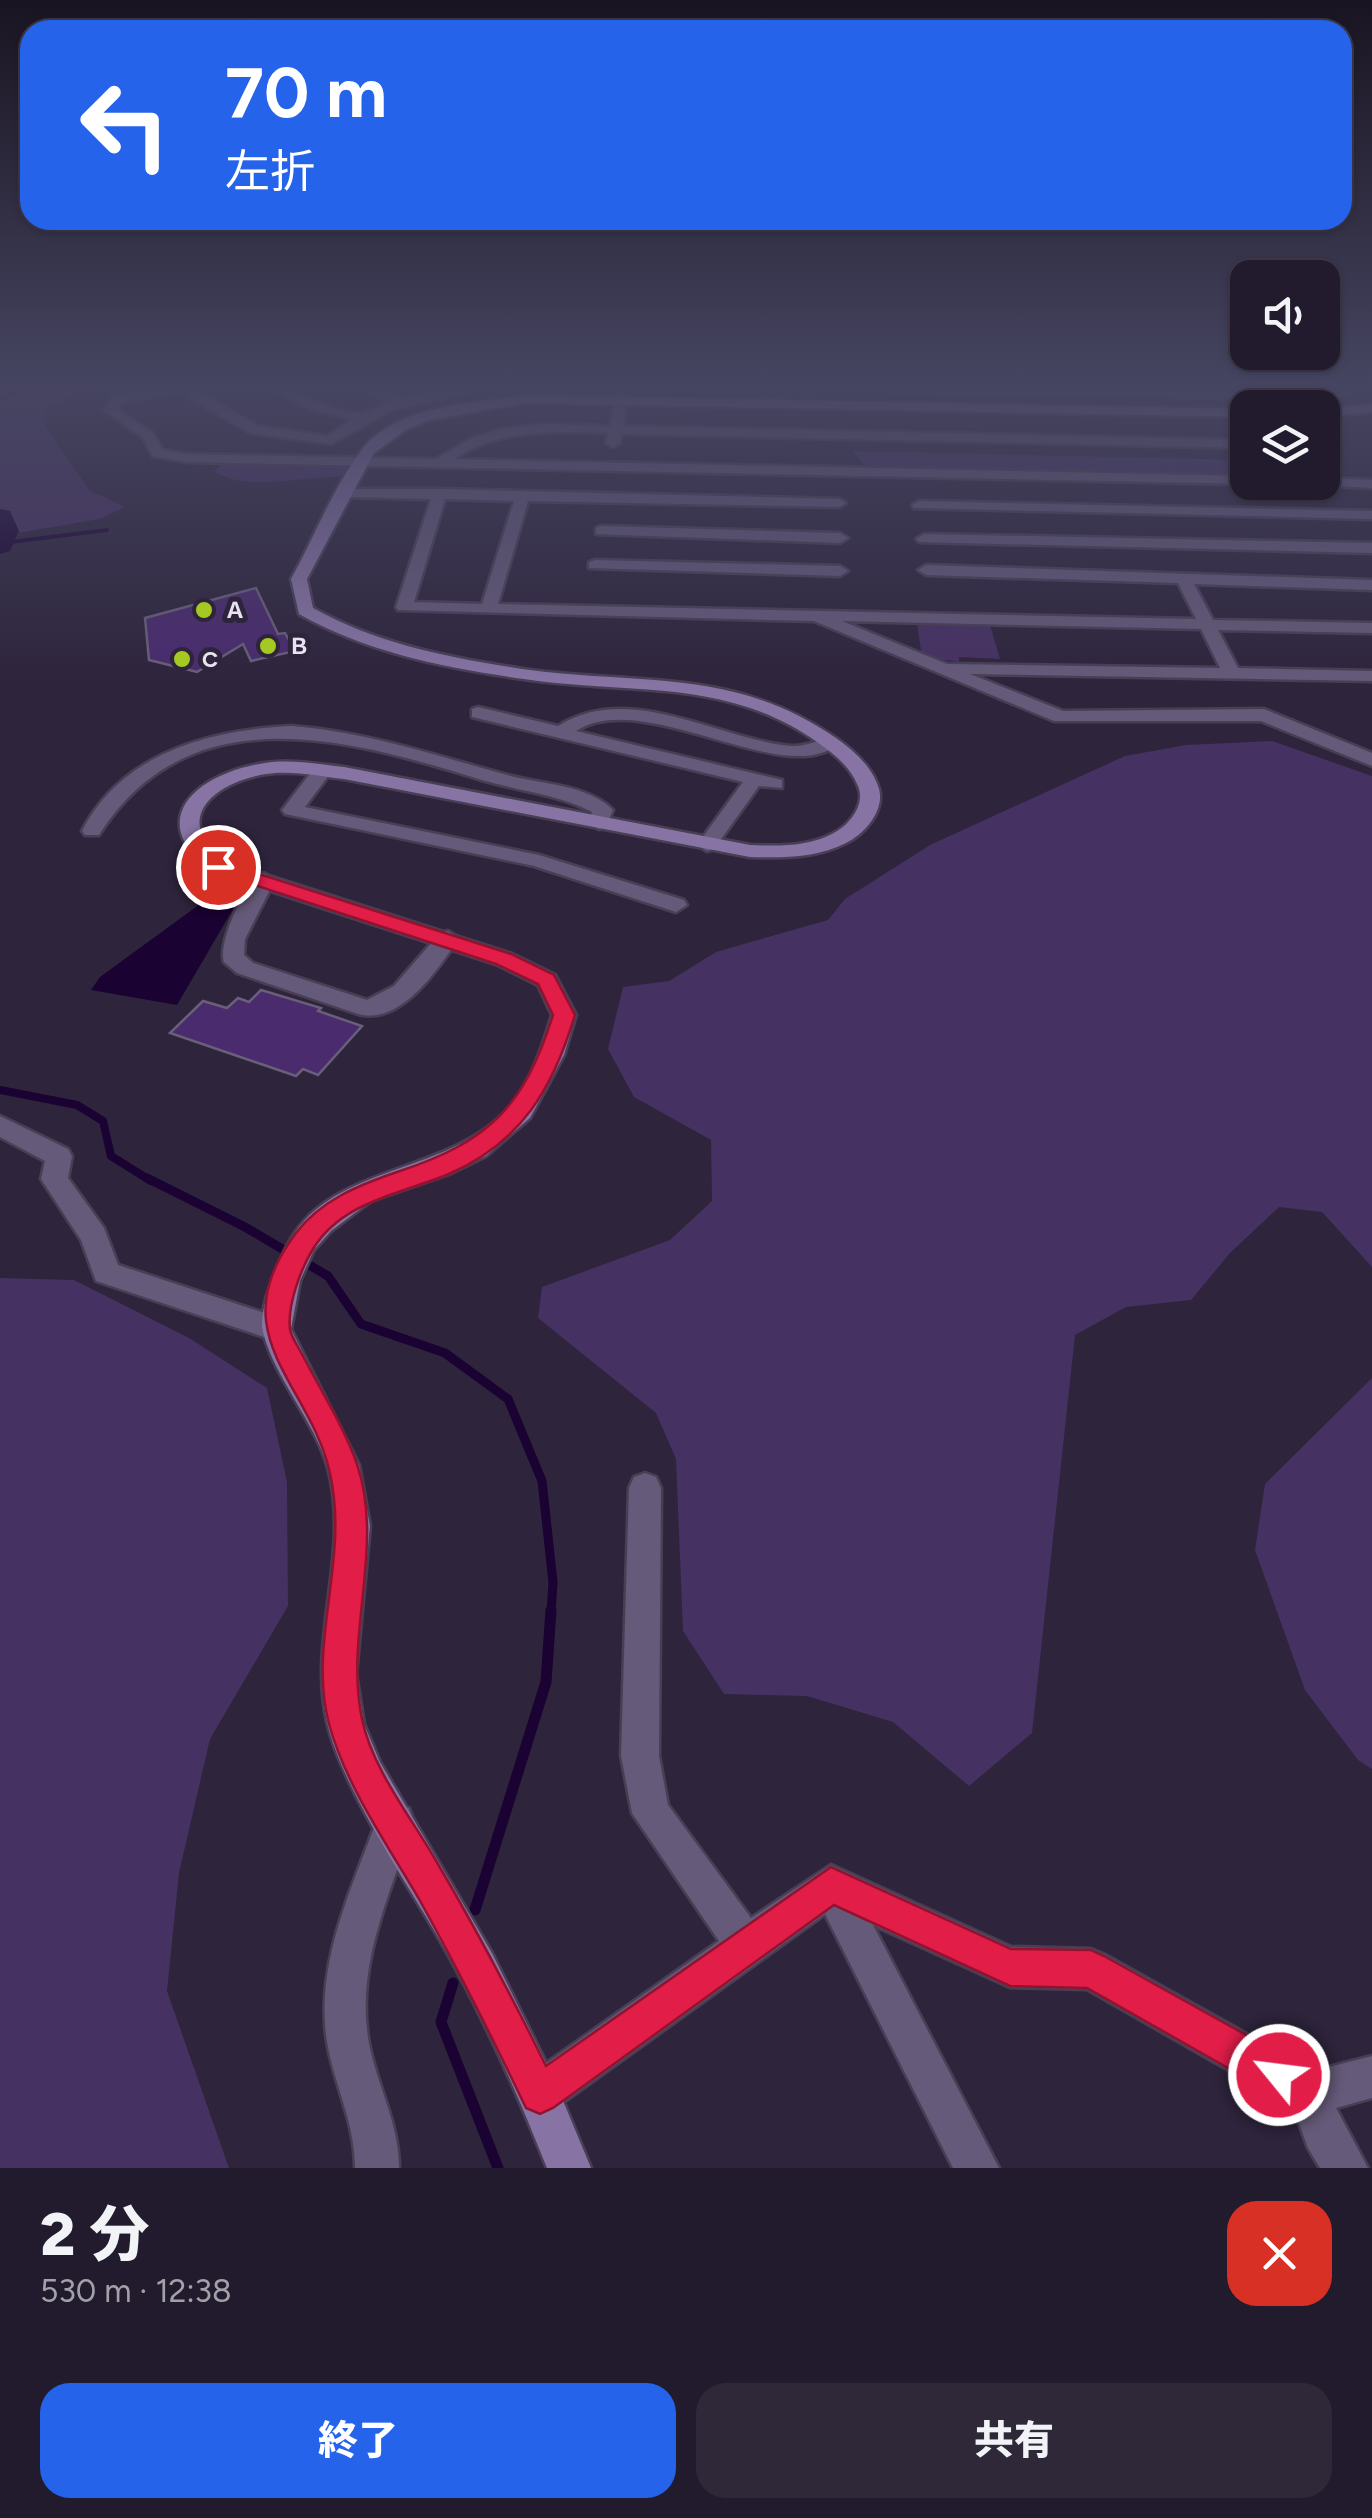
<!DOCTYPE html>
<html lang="ja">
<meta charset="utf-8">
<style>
body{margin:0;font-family:Figtree,"Noto Sans JP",sans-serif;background:#2e2839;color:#f1f3f6;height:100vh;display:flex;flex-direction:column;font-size:38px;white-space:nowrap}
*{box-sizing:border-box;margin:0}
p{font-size:32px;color:#a2a1aa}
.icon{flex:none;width:55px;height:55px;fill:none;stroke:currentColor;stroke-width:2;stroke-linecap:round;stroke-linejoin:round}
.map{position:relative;height:2168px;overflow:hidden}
.drawer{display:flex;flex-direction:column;background:#221b2d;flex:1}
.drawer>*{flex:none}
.hud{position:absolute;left:20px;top:20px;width:1332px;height:210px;border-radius:30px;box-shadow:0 2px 8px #0004,0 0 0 2px #3f3949;background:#2563eb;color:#fff;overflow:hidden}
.controls{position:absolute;left:1230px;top:260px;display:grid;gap:20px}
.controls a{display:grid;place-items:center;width:110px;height:110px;border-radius:20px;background:#221b2d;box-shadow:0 2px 8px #0004,0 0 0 2px #3f3949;font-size:50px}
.pin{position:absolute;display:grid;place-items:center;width:85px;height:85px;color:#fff;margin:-42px;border:5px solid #fff;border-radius:50%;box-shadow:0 2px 10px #0007}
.me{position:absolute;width:110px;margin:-55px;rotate:299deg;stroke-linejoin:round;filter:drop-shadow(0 0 8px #0008)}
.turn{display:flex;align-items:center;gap:35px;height:210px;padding:0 40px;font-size:45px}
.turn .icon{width:130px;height:130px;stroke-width:2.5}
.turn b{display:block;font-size:70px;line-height:85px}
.round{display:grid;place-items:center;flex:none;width:105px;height:105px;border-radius:30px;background:#2e2839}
.head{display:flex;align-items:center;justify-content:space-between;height:170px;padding:0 40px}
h1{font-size:60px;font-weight:800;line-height:75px}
.button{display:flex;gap:20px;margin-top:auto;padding:20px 40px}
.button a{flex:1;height:115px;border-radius:30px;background:#2563eb;color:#fff;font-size:40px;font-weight:800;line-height:115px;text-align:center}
.button a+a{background:#2e2839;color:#f1f3f6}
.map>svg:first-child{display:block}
</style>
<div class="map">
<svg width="1372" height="2168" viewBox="0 0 1372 2168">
<rect width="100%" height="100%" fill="#2e243c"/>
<!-- green -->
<g fill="#463163">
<path d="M0 384H133L73 394 45 409V426L89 490 125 507 99 519 0 536Z"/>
<path d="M853 451 1247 460V477L867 468Z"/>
<path d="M345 462 350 466 340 477C291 477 247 492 214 471L221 465 211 463Z"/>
<path d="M969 623 990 625 1000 659 959 657V662L922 657 917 624Z"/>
<path d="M1272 741 1372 776V1267L1322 1212 1279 1207 1230 1253 1191 1300 1126 1307 1075 1335 1032 1733 969 1786 893 1722 807 1696 724 1694 683 1631 676 1459 656 1413 538 1318 542 1287 670 1240 712 1201 711 1140 634 1097 608 1049 623 987 669 981 716 952 828 920 845 899 930 845 1125 756 1186 745Z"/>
<path d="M0 1278 74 1280 189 1338 267 1388 287 1482 288 1606 210 1739 179 1873 167 1991 229 2168H0Z"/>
<path d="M1372 1378V1769L1358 1760 1305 1690 1255 1550 1265 1484Z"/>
</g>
<!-- water -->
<path fill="#1a0232" d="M222 888 243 892 177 1005 91 990 100 977Z"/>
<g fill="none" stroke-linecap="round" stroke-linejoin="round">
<!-- stream-far3 -->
<g stroke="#1a0232" stroke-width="4">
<path d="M0 399 40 384"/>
<path d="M2 543 107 530"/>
</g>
<!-- stream-far2 -->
<path stroke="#1a0232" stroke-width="8" d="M0 1090 77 1105 103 1121 111 1156 151 1181"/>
<!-- stream-far1 -->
<path stroke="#1a0232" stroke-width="9" d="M147 1178 245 1227 328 1276 361 1324 445 1353 508 1399 542 1481 553 1582 551 1613"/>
<!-- stream -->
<g stroke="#1a0232" stroke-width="11">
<path d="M475 1910 546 1682 551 1610"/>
<path d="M453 1983 441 2022 498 2168"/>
</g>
<!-- river -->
<path fill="#1a0232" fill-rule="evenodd" d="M0 509 10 511 19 531 10 551 0 554Z"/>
</g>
<!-- building -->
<g fill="#492b6e" stroke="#695f7a" stroke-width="2.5">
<path d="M256 588 278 634 285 633 295 651 251 661 243 644 197 672 149 660 145 618Z"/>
<path d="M261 990 321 1008 318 1011 362 1026 318 1075 303 1069 296 1076 170 1033 203 1001 227 1008 238 998 249 1002Z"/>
</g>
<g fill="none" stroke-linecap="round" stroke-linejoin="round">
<!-- street casing -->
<g stroke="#483f55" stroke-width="5">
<g id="street">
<path d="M174 384H198L191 388 258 426 328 436 352 419 312 410 262 384C296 384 323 411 358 413 367 413 379 406 389 402L353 384H369L401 398 471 384H508L394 409 331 444 250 433 178 391 121 403 117 409 153 433 163 450 187 454 436 459 472 438 502 429 544 424 610 426 618 384H630L623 426 1248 440V448L621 434 620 443 613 447 606 443 608 433C554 432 501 428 454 459L1248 476V482H1253L1248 484 187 462 153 456 143 438 104 410 112 397Z"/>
<path d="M647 384 1284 391 1372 386 1342 396 1284 399 653 388Z"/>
<path d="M1322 439 1329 445 1322 449Z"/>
<path d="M1322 478 1372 480V488L1317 485Z"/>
<path d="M440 489 839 499 846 503 839 507 528 501 498 604 1196 619 1178 583 926 575 918 570 926 565 1372 580V590L1194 584 1213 620 1372 623V633L1218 630 1238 668 1372 671V681L970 674 1063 711 1264 709 1372 753V766L1261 721H1054L814 621 398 610 396 607 431 499 344 497 337 493 344 489ZM445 499 514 501 482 604 414 602ZM842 621 1201 629 1220 668 947 664Z"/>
<path d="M919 501 1372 511V519L914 508 912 505Z"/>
<path d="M601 526 840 533 848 538 840 543 596 534V528Z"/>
<path d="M924 534 1372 543V553L919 542 916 539Z"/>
<path d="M595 560 840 566 848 571 840 576 589 568V562Z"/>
<path d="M478 707 558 726C630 681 717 739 791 746 803 747 817 741 829 738L838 744C784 790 644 687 576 731L782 780V788L759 786 714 849 707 851 697 845 743 782 472 717V709Z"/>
<path d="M291 726C368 732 437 756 511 776 542 784 589 785 613 810L606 827 599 829 589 823 592 812C558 794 519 791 482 780 349 739 189 693 99 835H85L82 831C122 753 209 730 291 726Z"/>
<path d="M322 765 332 771 305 807 539 855 684 900 687 905 676 912 534 866 285 814 282 810 315 767Z"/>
<path d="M264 873 275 880 245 939 244 955 253 963 367 1000 394 986 440 933 448 931 459 938C439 968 401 1026 358 1014L237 973 224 962C217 944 246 879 264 873Z"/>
<path d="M0 1116 68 1149 72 1156 68 1178 104 1228 118 1265 286 1320 291 1329 286 1338 276 1341 96 1281 81 1240 41 1179 45 1161 0 1137Z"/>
<path d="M645 1473 656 1477 661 1488 659 1756 668 1805 751 1918 831 1865 1011 1947 1091 1949 1105 1955 1313 2071 1372 2056V2098L1336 2108 1368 2168H1320L1308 2148 1293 2107 1087 1989 1010 1987 873 1925 999 2168H953L825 1914 554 2109 539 2116 524 2109 517 2094 524 2079 719 1941 632 1813 621 1756 629 1488 634 1477Z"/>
<path d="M395 1803 409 1808 414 1822C390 1894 353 1970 370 2048 379 2090 399 2124 399 2168H355C355 2124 336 2089 328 2047 313 1969 350 1893 376 1822L381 1808Z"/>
</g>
</g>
<!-- secondary casing -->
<g stroke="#483f55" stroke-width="5">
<g id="secondary">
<path d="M525 395 1248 409V417L525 403 429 420 406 430 374 453 307 579 313 608C379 645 455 659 530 670 644 685 734 668 836 738 853 750 873 767 879 789 885 810 865 834 846 843 817 858 782 858 750 857L344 779C319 776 292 770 266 774 214 782 169 820 226 862L512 954 555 975 576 1015 564 1055 530 1118 486 1156 449 1174 371 1201 331 1231 314 1250 300 1281 291 1329 359 1465 370 1526 356 1674 364 1724 380 1762 492 1953 554 2079 591 2168H547C517 2093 485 2019 445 1949 410 1887 342 1789 327 1722 308 1637 351 1552 328 1468 314 1420 275 1379 263 1332 257 1310 280 1258 291 1239 335 1162 455 1175 512 1104 532 1079 543 1045 552 1015L538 985 496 964 212 872C140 817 202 772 265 763 291 759 318 764 344 767L750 845C778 846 807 847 832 834 849 826 866 805 858 786 850 766 834 754 817 742 725 677 629 695 524 679 447 668 368 653 299 614L291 579C314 538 333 488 361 451 395 405 474 404 525 395Z"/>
<path d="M1372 404V412L1322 417V409Z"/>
</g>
</g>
<!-- street -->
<use href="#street" fill="#655a79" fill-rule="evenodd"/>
<!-- secondary -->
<use href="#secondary" fill="#8774a5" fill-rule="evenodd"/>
</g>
<!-- sky -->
<linearGradient id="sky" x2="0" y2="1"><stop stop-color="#191421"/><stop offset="0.56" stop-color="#464561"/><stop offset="1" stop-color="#464561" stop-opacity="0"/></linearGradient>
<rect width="1372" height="687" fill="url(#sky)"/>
<!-- route -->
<path fill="#e11d48" stroke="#92132f" stroke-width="2.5" d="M218 861 511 954 554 975 575 1015C553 1088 522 1142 449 1174 401 1194 342 1201 313 1249 301 1268 287 1306 290 1329 291 1337 299 1348 303 1356 321 1391 344 1427 357 1464 385 1548 344 1634 362 1719 372 1768 410 1816 435 1859 475 1927 511 1995 546 2066L831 1867 1011 1949 1091 1950 1104 1956 1293 2061 1298 2075 1293 2089 1279 2094 1265 2089 1087 1988 1010 1986 834 1905 553 2108 540 2114 526 2108C492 2037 457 1967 419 1899 387 1844 346 1786 329 1724 307 1641 351 1557 329 1469 307 1380 220 1334 296 1233 321 1200 359 1185 397 1172 489 1142 524 1107 553 1015L538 984 496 964 212 871 209 867Z"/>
<!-- markers -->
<g fill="#a5c823" stroke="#2e243c" stroke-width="4">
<circle cx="204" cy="610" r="10"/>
<circle cx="268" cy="646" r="10"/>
<circle cx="182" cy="659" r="10"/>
</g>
<g text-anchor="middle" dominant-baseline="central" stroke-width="10" stroke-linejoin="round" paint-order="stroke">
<!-- far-poi labels -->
<g font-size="22" font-weight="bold" fill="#e8e2f2" stroke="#2e243c" text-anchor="start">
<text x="224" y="610">Ａ</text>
<text x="288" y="646">Ｂ</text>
<text x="202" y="659">C</text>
</g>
</g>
</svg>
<div class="controls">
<a><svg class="icon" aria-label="sound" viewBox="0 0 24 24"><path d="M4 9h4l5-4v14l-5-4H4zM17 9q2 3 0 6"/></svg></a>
<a><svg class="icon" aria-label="layers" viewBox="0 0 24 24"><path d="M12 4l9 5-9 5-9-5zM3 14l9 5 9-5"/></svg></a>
</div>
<div class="pin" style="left:218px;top:867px;background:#d93025"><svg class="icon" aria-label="arrive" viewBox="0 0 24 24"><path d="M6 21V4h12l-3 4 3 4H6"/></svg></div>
<svg class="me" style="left:1279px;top:2075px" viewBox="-20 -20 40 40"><circle r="17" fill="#e11d48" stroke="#fff" stroke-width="3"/><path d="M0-11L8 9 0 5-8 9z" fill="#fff"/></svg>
<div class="hud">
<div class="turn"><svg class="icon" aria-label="left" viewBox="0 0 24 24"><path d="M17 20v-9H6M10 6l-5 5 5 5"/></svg><div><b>70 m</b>左折</div></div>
</div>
</div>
<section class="drawer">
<div class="head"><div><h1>2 分</h1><p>530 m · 12:38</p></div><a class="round" style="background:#d93025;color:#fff"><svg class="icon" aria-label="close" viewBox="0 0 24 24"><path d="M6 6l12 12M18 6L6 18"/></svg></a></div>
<div class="button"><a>終了</a><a>共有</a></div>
</section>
